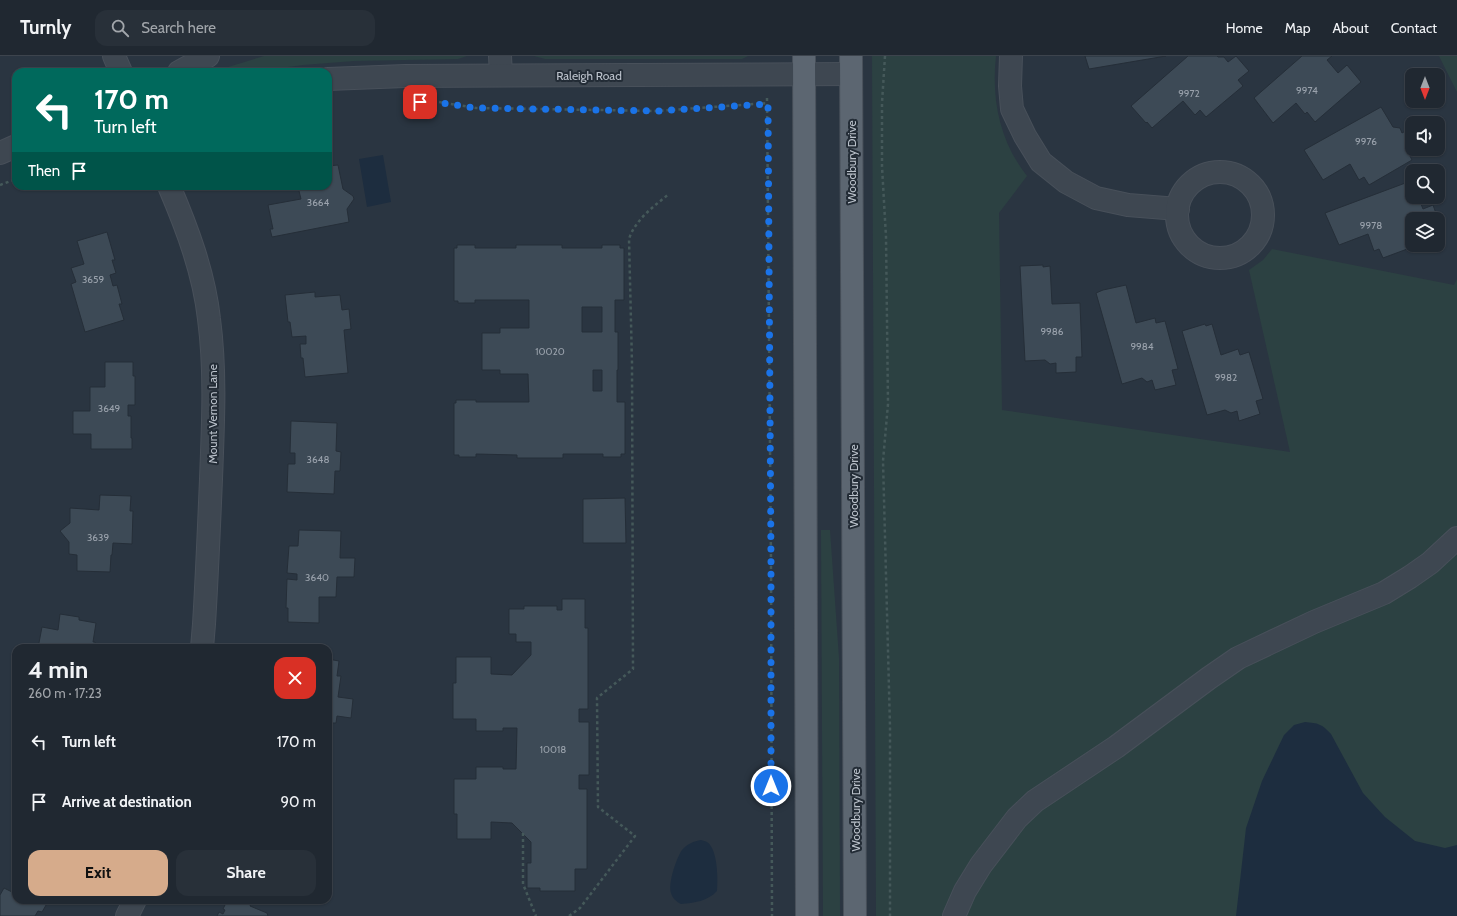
<!DOCTYPE html>
<meta charset="utf-8">
<style>
body{margin:0;font-family:Cabin,sans-serif;background:#283039;color:#f1f3f6;height:100vh;display:flex;flex-direction:column;font-size:15px;white-space:nowrap}
*{box-sizing:border-box;margin:0}
p{font-size:13px;color:#a2a6ab}
.icon{flex:none;width:22px;height:22px;fill:none;stroke:currentColor;stroke-width:2;stroke-linecap:round;stroke-linejoin:round}
.map{position:relative;flex:1;overflow:hidden}
.drawer{position:absolute;left:12px;top:588px;width:320px;height:260px;display:flex;flex-direction:column;background:#202831;border-radius:12px;box-shadow:0 1px 3px #0004,0 0 0 1px #3d444d}
.drawer>*{flex:none}
.hud{position:absolute;left:12px;top:12px;width:320px;height:122px;border-radius:12px;box-shadow:0 1px 3px #0004,0 0 0 1px #3d444d;background:#00695c;color:#fff;overflow:hidden}
.needle{width:26px;rotate:180deg}
.buttons{position:absolute;left:1405px;top:12px;display:grid;gap:8px}
.buttons a{display:grid;place-items:center;width:40px;height:40px;border-radius:8px;background:#202831;box-shadow:0 1px 3px #0004,0 0 0 1px #3d444d;font-size:20px}
.pin{position:absolute;display:grid;place-items:center;width:34px;height:34px;color:#fff;margin:-17px;border-radius:8px;box-shadow:0 2px 6px #0006}
.me{position:absolute;width:44px;margin:-22px;rotate:0deg;stroke-linejoin:round;filter:drop-shadow(0 0 3px #0008)}
.turn{display:flex;align-items:center;gap:14px;height:84px;padding:0 16px;font-size:18px}
.turn .icon{width:52px;height:52px;stroke-width:2.5}
.turn b{display:block;font-size:28px;line-height:34px}
.then{display:flex;align-items:center;height:38px;padding:0 16px;background:#0003;gap:8px;font-size:15px}
.round{display:grid;place-items:center;flex:none;width:42px;height:42px;border-radius:12px;background:#283039}
.head{display:flex;align-items:center;justify-content:space-between;height:68px;padding:0 16px}
h1{font-size:24px;font-weight:700;line-height:30px}
.button{display:flex;gap:8px;margin-top:auto;padding:8px 16px}
.button a{flex:1;height:46px;border-radius:12px;background:#d6ab8b;color:#111;font-size:16px;font-weight:700;line-height:46px;text-align:center}
.button a+a{background:#283039;color:#f1f3f6}
ul{padding:0;list-style:none}
li{display:flex;align-items:center;gap:12px;height:60px;padding:0 16px}
li div{flex:1}
li b{display:block;font-size:15px}
li em{font-style:normal}
header{display:flex;align-items:center;gap:24px;box-sizing:border-box;height:56px;padding:0 20px;background:#202831;border-bottom:1px solid #3d444d}
header strong{font-size:19px}
nav{display:flex;gap:22px;margin-inline-start:auto;font-size:14px}
.search{width:280px;height:36px;background:#283039;display:flex;align-items:center;gap:10px;box-sizing:border-box;padding:0 14px;border-radius:12px;color:#a2a6ab;font-size:15px}
.map>svg:first-child{display:block}
</style>
<header>
<strong>Turnly</strong>
<div class="search"><svg class="icon" aria-label="search" viewBox="0 0 24 24"><circle cx="10" cy="10" r="6"/><path d="M15 15l6 6"/></svg>Search here</div>
<nav><a>Home</a><a>Map</a><a>About</a><a>Contact</a></nav>
</header>
<div class="map">
<svg width="1457" height="860" viewBox="0 0 1457 860">
<rect width="100%" height="100%" fill="#2a3541"/>
<!-- green -->
<g fill="#2c4142">
<path d="M264 0H467L458 3 354 5 303 9 253 16H225V12Z"/>
<path d="M534 0H748L742 3H545Z"/>
<path d="M872 0H996C991 43 1000 86 1027 120L999 157 1002 354 1290 396 1249 214 1263 204 1272 193 1454 229 1457 223V860H876Z"/>
<path d="M1439 0H1457V36Z"/>
<path d="M821 474H830L839 602 840 860H823Z"/>
</g>
<!-- water -->
<g fill="#1d2d3f">
<path d="M383 99 391 146 367 151 359 103Z"/>
<path d="M1305 666C1318 667 1322 668 1331 678L1363 737 1385 761 1415 785 1445 792 1457 789V860H1236L1246 772 1262 725 1284 679 1294 669Z"/>
<path d="M701 784C703 785 706 785 707 786 718 793 718 824 717 835 708 845 694 847 681 848 677 846 672 842 671 837 668 827 676 803 682 794 687 788 694 785 701 784Z"/>
</g>
<!-- building -->
<g fill="#3d4a56" stroke="#252e38" fill-rule="evenodd">
<path d="M1085 0H1166L1089 13Z"/>
<path d="M1188 0H1217L1218 1H1224L1228 6 1236 0 1249 15 1238 24 1243 30 1206 61 1200 54 1195 59 1183 45 1152 72 1147 66 1146 67 1131 50Z"/>
<path d="M1302 0H1332L1327 4 1338 17 1347 9 1361 26 1315 66 1307 56 1305 58 1296 47 1273 67 1254 42Z"/>
<path d="M1381 51 1393 71 1400 72 1402 77 1411 72 1412 75V93H1417L1409 98 1412 104 1369 129 1364 121 1359 124 1350 108 1323 124 1304 94Z"/>
<path d="M338 109 343 133 353 140 354 143 347 153 349 166 272 181 270 173H273L268 149 301 143 298 131 328 130V110Z"/>
<path d="M1408 126 1412 137V141H1413L1415 145 1421 148 1423 153 1433 149 1438 163H1412V189H1418L1383 202 1379 193 1374 195 1368 178 1339 189 1325 157Z"/>
<path d="M107 176 115 204H112L116 217 110 219 113 230 117 229 122 248H119L124 264 85 276 71 228 76 226 71 212 84 208 77 185Z"/>
<path d="M457 189H475V192H516V189H562V192H602V189H620V192H624V244H615V276H618V314H617V346H625V398H621V401H603V398H563V402H517V399L476 398V401H459V399H454V347H456V344H476V346H529L528 318H500V314H482V277H500V272H529V244H475V247H458V245H454V192H457ZM582 251H602V276H582ZM593 314H602V335H593Z"/>
<path d="M1043 209V211L1050 210 1052 248 1080 247 1082 301H1076V316L1056 317V307L1050 308 1045 304 1025 305 1020 210Z"/>
<path d="M1126 229 1136 267 1155 262 1156 267 1165 265 1178 313 1172 314 1176 329 1155 334 1152 324 1147 326 1142 322 1122 328 1096 237 1103 234Z"/>
<path d="M315 236V241L340 239 342 254 349 253 351 273 344 274 348 317 305 321 303 302H301L300 288H306V280L292 281 290 266H288L285 239Z"/>
<path d="M1205 268 1206 270 1212 268 1221 299 1238 293 1240 299 1249 296 1263 343 1256 345 1260 358 1239 365 1237 355 1231 357 1225 354 1207 359 1182 275Z"/>
<path d="M105 306H133V320H135V349H128V360H131V382H132V393H91V378H73V355H90V331H105Z"/>
<path d="M291 365 337 367 336 395 341 396 340 415H335L334 438 287 436 288 408H295V397H290Z"/>
<path d="M100 439 131 440 130 455H133L132 488 113 487 112 499H111L110 516 77 515V499L69 498V486L60 475 70 467V452L99 454Z"/>
<path d="M625 442 626 487H583V443Z"/>
<path d="M299 474 341 475 340 502H355L354 521H337L336 541H319V567L288 566V552H286L287 523 297 524V518L287 517 289 490H298Z"/>
<path d="M562 543H585V572H588V653H579V666H589V719H579V733H587V813H575V835H540V832H527V807H531V786L512 767 491 766V783H457V758H454V723H476V711H503V713H516L517 672H503V675H476V663H453V627H456V601H491V618L512 619 531 599V586H516V578H509V553H524V550H557V554H562Z"/>
<path d="M60 558 79 561V564L96 567 93 586H95V592H38L42 571 58 574Z"/>
<path d="M328 603 339 605 337 620H341L338 641 353 643 351 662 337 660 336 667H328Z"/>
<path d="M16 829V844H49L42 856 38 855 35 860H0V839L4 832 12 836Z"/>
<path d="M225 844H249L252 845 250 850 267 857 268 860H217L219 856 223 858 225 854 223 853 225 849 223 848Z"/>
</g>
<g fill="none" stroke-linecap="round" stroke-linejoin="round">
<!-- minor casing -->
<g stroke="#48505a" stroke-width="24">
<g id="minor">
<path d="M114 0 121 16"/>
<path d="M500 0 501 19"/>
<path d="M1011 0 1010 30 1012 53 1025 80 1041 106 1066 126 1096 142 1128 149 1178 153"/>
<path d="M179 16 208 0"/>
<path d="M328 23 405 20 851 18"/>
<path d="M0 97 16 90"/>
<circle cx="1220" cy="159" r="43"/>
<path d="M169 130C187 172 204 217 209 263 216 316 213 370 211 423 209 471 207 520 204 568L202 592"/>
<path d="M127 860 135 844"/>
<path d="M954 860 965 835 981 809 1017 762 1035 745 1116 691 1209 622 1238 602 1314 566 1384 537 1410 521 1430 507 1457 482"/>
</g>
</g>
<!-- major casing -->
<g stroke="#48505a" stroke-width="24">
<g id="major">
<path d="M804 0 807 860"/>
<path d="M851 0 855 860"/>
</g>
</g>
<!-- path -->
<g stroke="#45595a" stroke-width="2.5" stroke-dasharray="3 3" stroke-linecap="butt">
<path d="M885 0 882 47V110L886 181 888 348 883 405 890 671V860"/>
<path d="M767 42 771 504 772 860"/>
<path d="M439 46 476 52 657 55 768 47"/>
<path d="M0 129 16 123"/>
<path d="M523 777V828L536 860"/>
<path d="M569 860 580 852 635 780 598 751 597 642 633 613 632 307 629 183C635 164 654 150 669 138"/>
</g>
<!-- minor -->
<use href="#minor" stroke="#3e4751" stroke-width="22"/>
<!-- major -->
<use href="#major" stroke="#5c6671" stroke-width="22"/>
</g>
<g fill="none" stroke-linecap="round" stroke-linejoin="round">
<!-- route -->
<path stroke="#1a73e8" stroke-width="7" stroke-dasharray="0 12.6" d="M420 46H435L476 52 657 55 768 48 771 504V730"/>
</g>
<g text-anchor="middle" dominant-baseline="central" stroke-width="4" stroke-linejoin="round" paint-order="stroke">
<!-- number labels -->
<g font-size="10" fill="#9aa2ac">
<text x="1307" y="34">9974</text>
<text x="1189" y="37">9972</text>
<text x="1366" y="85">9976</text>
<text x="318" y="146">3664</text>
<text x="1371" y="169">9978</text>
<text x="93" y="223">3659</text>
<text x="1052" y="275">9986</text>
<text x="1142" y="290">9984</text>
<text x="550" y="295">10020</text>
<text x="1226" y="321">9982</text>
<text x="109" y="352">3649</text>
<text x="318" y="403">3648</text>
<text x="98" y="481">3639</text>
<text x="317" y="521">3640</text>
<text x="553" y="693">10018</text>
</g>
<!-- street labels -->
<g font-size="12" fill="#bbc2cb" stroke="#232c36">
<text x="589" y="19">Raleigh Road</text>
<text transform="translate(851 106) rotate(-90)">Woodbury Drive</text>
<text transform="translate(212 358) rotate(-90)">Mount Vernon Lane</text>
<text transform="translate(853 430) rotate(-90)">Woodbury Drive</text>
<text transform="translate(855 754) rotate(-90)">Woodbury Drive</text>
</g>
</g>
</svg>
<div class="buttons">
<a><svg class="needle" viewBox="-14 -14 28 28"><path d="M0-13l5 13h-10z" fill="#e53935"/><path d="M0 13l5-13h-10z" fill="#a2a6ab"/></svg></a>
<a><svg class="icon" aria-label="sound" viewBox="0 0 24 24"><path d="M4 9h4l5-4v14l-5-4H4zM17 9q2 3 0 6"/></svg></a>
<a><svg class="icon" aria-label="search" viewBox="0 0 24 24"><circle cx="10" cy="10" r="6"/><path d="M15 15l6 6"/></svg></a>
<a><svg class="icon" aria-label="layers" viewBox="0 0 24 24"><path d="M12 4l9 5-9 5-9-5zM3 14l9 5 9-5"/></svg></a>
</div>
<div class="pin" style="left:420px;top:46px;background:#d93025"><svg class="icon" aria-label="arrive" viewBox="0 0 24 24"><path d="M6 21V4h12l-3 4 3 4H6"/></svg></div>
<svg class="me" style="left:771px;top:730px" viewBox="-20 -20 40 40"><circle r="17" fill="#1a73e8" stroke="#fff" stroke-width="3"/><path d="M0-11L8 9 0 5-8 9z" fill="#fff"/></svg>
<div class="hud">
<div class="turn"><svg class="icon" aria-label="left" viewBox="0 0 24 24"><path d="M17 20v-9H6M10 6l-5 5 5 5"/></svg><div><b>170 m</b>Turn left</div></div>
<div class="then">Then<svg class="icon" aria-label="arrive" viewBox="0 0 24 24"><path d="M6 21V4h12l-3 4 3 4H6"/></svg></div>
</div>
<section class="drawer">
<div class="head"><div><h1>4 min</h1><p>260 m · 17:23</p></div><a class="round" style="background:#d93025;color:#fff"><svg class="icon" aria-label="close" viewBox="0 0 24 24"><path d="M6 6l12 12M18 6L6 18"/></svg></a></div>
<ul>
<li><svg class="icon" aria-label="left" viewBox="0 0 24 24"><path d="M17 20v-9H6M10 6l-5 5 5 5"/></svg><div><b>Turn left</b></div><em>170 m</em></li>
<li><svg class="icon" aria-label="arrive" viewBox="0 0 24 24"><path d="M6 21V4h12l-3 4 3 4H6"/></svg><div><b>Arrive at destination</b></div><em>90 m</em></li>
</ul>
<div class="button"><a>Exit</a><a>Share</a></div>
</section>
</div>
